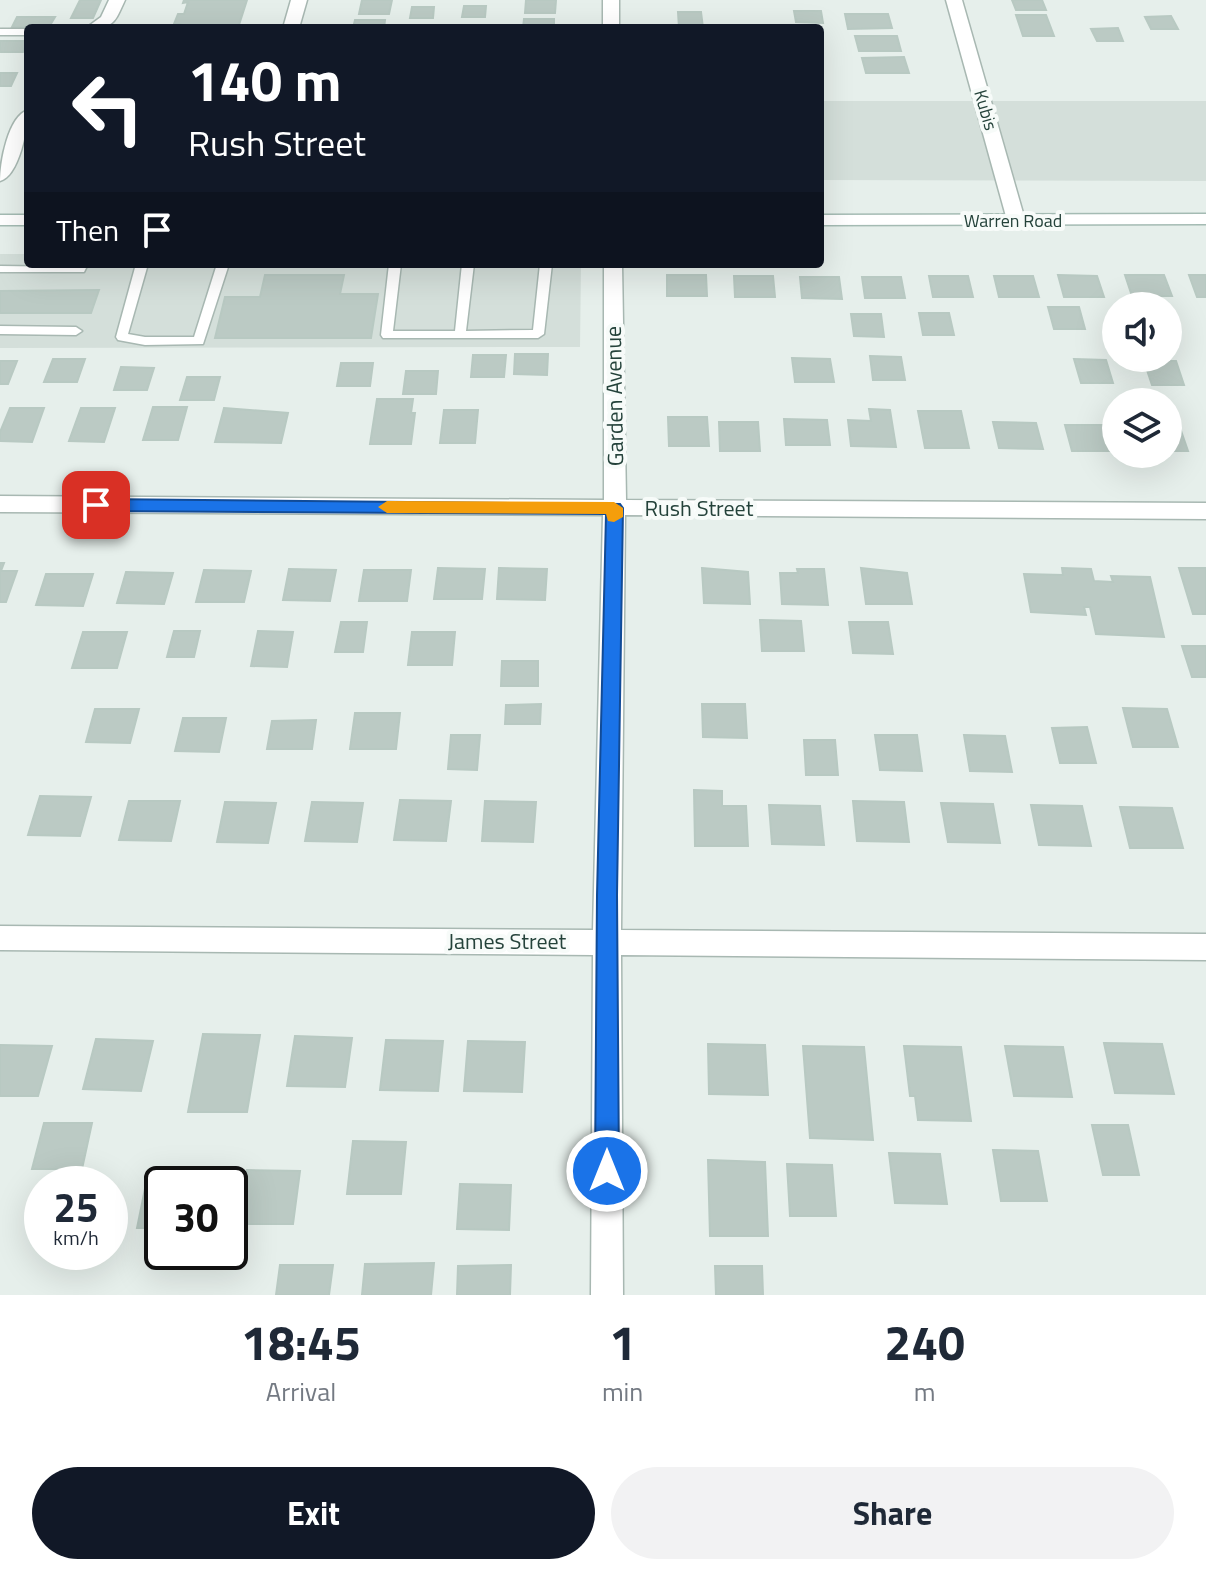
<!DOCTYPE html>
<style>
body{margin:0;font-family:"Titillium Web",sans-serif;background:#f2f2f3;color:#1f2937;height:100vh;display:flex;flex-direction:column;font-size:30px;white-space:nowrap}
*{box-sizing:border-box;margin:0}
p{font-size:26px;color:#747a83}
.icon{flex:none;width:44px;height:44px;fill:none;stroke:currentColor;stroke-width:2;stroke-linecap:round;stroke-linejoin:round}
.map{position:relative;height:1295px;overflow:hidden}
.side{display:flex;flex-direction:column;background:#fff;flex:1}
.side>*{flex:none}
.top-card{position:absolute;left:24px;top:24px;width:800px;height:244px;border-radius:8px;box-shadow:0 8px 32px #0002;background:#111827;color:#fff;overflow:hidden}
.fabs{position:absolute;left:1102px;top:292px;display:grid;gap:16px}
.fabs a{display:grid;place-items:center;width:80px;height:80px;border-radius:50%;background:#fff;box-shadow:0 8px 32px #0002;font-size:40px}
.speed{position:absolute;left:24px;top:1166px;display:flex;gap:16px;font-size:40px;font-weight:700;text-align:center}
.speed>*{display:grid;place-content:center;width:104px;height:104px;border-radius:50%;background:#fff;box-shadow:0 8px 32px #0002;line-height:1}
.speed small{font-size:20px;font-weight:400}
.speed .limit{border:4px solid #111;border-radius:12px;background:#fff;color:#111}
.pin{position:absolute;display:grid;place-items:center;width:68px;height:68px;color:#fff;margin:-34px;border-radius:16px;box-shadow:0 4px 12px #0006}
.me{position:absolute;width:88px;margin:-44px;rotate:0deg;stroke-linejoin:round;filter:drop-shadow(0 0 6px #0008)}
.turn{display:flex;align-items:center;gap:28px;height:168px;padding:0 32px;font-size:36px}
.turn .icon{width:104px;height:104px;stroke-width:2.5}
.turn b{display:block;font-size:56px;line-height:68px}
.then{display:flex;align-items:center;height:76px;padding:0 32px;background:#0003;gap:16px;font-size:30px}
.eta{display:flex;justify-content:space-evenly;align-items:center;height:136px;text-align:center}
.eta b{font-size:48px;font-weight:700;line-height:56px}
.cta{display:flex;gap:16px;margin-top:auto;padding:16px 32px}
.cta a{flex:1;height:92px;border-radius:48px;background:#111827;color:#fff;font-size:32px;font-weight:700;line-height:92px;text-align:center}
.cta a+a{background:#f2f2f3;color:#1f2937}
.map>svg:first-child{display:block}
</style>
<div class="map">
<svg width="1206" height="1295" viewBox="0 0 1206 1295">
<rect width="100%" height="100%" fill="#e6efeb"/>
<!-- built -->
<g fill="#d4dfda">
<path d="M820 101H1206V181L820 180Z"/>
<path d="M0 254H28V264H581L580 347 0 348Z"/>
</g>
<!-- building -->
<g fill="#bbcac4" stroke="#b8c9c2" stroke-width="2">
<path d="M80 0H101L93 18H71Z"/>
<path d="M184 0H247L238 28H179L180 24H174L178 14H184L188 2 183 3Z"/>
<path d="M362 0H392L389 14H359Z"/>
<path d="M526 0H556L555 13H525Z"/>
<path d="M1012 0H1042L1046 10H1016Z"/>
<path d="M464 6H486L485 17H462Z"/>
<path d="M412 7H434L433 18H410Z"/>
<path d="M794 11H821L823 23 796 22Z"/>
<path d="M678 12H701L703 28H679Z"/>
<path d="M845 14H888L892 28 848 29Z"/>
<path d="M1016 15H1046L1054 36H1023Z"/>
<path d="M1171 16 1178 29H1151L1145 17Z"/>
<path d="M17 17H55L49 27H12Z"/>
<path d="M524 19H554V28H523Z"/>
<path d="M355 20H385L384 28H353Z"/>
<path d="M1118 28 1123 41H1097L1091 29Z"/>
<path d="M855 36H897L901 51H859Z"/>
<path d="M0 41H28V42L23 52H0Z"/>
<path d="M904 57 909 73H866L862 58Z"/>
<path d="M0 73H17L11 86H0Z"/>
<path d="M265 275H344L340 294H378L371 338H215L225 297H260Z"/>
<path d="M667 275H706L707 296H667Z"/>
<path d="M1058 275 1097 276 1104 297H1064Z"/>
<path d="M1125 275H1164L1172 296H1132Z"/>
<path d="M1189 275H1206V297H1197Z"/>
<path d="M734 276H773L775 297H735Z"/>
<path d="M929 276H968L973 297H933Z"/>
<path d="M994 276H1033L1039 297H999Z"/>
<path d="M800 277H839L842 299 802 298Z"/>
<path d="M862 277H901L905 298H865Z"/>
<path d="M99 290 91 313H0V291Z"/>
<path d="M1048 307H1079L1085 329H1054Z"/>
<path d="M919 313H949L954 335H923Z"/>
<path d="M851 314H881L884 337 854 336Z"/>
<path d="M515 354H548L547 375 514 374Z"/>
<path d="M473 355H506L504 377H471Z"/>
<path d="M870 356 901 357 905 380H873Z"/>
<path d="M792 358 830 359 834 382H795Z"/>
<path d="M53 359H85L77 382H44Z"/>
<path d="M1074 359 1106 360 1113 383H1081Z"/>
<path d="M0 361H17L8 384H0Z"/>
<path d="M1144 361H1176L1184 385H1152Z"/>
<path d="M341 363H373L370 386H337Z"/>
<path d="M121 367 154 368 147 390H114Z"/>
<path d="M406 371H438L436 394H403Z"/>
<path d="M187 377H220L214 400H180Z"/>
<path d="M377 399H413L411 413H415L411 444H370Z"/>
<path d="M153 407H187L178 440H143Z"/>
<path d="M10 408H44L32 442 0 441V432Z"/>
<path d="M81 408H115L104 442 69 441Z"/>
<path d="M224 408 288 413 281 443 215 442Z"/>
<path d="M869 409 890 410 896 447 851 446 848 420 871 421Z"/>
<path d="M444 410H478L475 443H440Z"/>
<path d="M918 411H961L969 448H925Z"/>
<path d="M668 417H707L709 446H669Z"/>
<path d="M784 419 827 420 830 445H786Z"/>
<path d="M719 422H758L760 451H720Z"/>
<path d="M993 422 1036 423 1043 449 999 448Z"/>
<path d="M1065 425H1108L1116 451H1072Z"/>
<path d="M1168 425H1179L1188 451H1168Z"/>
<path d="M0 563H4L1 571H17L6 602H0Z"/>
<path d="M438 568 485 569 482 599H434Z"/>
<path d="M499 568 547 569 545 600 497 599Z"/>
<path d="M702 568 748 572 750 604 704 603Z"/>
<path d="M861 568 907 573 912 604H866Z"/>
<path d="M1062 568 1091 569 1094 581 1113 582 1111 576 1150 577 1164 637 1096 634 1090 607H1084L1086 615 1031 612 1024 574 1063 575Z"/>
<path d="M1179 568H1206V614H1193Z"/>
<path d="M289 569 336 570 330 601 283 600Z"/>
<path d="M797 569H824L828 605 782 604 780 573H798Z"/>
<path d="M204 570 251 571 244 602H196Z"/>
<path d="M364 570H411L407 601H359Z"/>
<path d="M126 572 173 573 164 604 117 603Z"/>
<path d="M46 574H93L83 606 36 605Z"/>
<path d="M760 620 801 621 804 651H762Z"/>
<path d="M341 622H367L363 652H335Z"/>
<path d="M849 622H888L893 654 853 653Z"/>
<path d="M174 631H200L194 657H167Z"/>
<path d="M258 631 293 632 287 667 251 666Z"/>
<path d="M83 632H127L117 668H72Z"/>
<path d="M412 632H455L452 665H408Z"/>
<path d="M1182 646H1206V677H1192Z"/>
<path d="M502 661H538V686H501Z"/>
<path d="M541 704 540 724H505L506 705Z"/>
<path d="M702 704H745L747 738 703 737Z"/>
<path d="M1123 708 1167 709 1178 747H1133Z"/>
<path d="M95 709H139L130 743 86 742Z"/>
<path d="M355 713H400L396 749H350Z"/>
<path d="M183 718H226L219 752 175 751Z"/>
<path d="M316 720 312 749H267L272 721Z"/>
<path d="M1087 727 1096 763H1060L1052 728Z"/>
<path d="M451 735H480L477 770 448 769Z"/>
<path d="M875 735H917L922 771 880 770Z"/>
<path d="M964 735 1005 736 1012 772 970 771Z"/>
<path d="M804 740H835L838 775H806Z"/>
<path d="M694 790 722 791V806H746L748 846H695Z"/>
<path d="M40 796 91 797 80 836 28 835Z"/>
<path d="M400 800 451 801 446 841 394 840Z"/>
<path d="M129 801H180L171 841 119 840Z"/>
<path d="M485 801 536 802 533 842 482 841Z"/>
<path d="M853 801 904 802 909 842 857 841Z"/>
<path d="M225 802 276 803 268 843 217 842Z"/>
<path d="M312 802 363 803 357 842 305 841Z"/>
<path d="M941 803 993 804 1000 843 948 842Z"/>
<path d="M769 805 820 806 824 845 772 844Z"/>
<path d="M1031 805 1082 806 1091 846 1039 845Z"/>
<path d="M1120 807 1172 808 1183 848H1130Z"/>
<path d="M203 1034 260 1035 247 1112H188Z"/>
<path d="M295 1036 352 1038 345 1087 287 1086Z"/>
<path d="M96 1039 153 1041 141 1091 83 1089Z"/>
<path d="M386 1040 443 1041 438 1091 380 1090Z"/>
<path d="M468 1041 525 1042 522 1092 464 1091Z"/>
<path d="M1104 1043 1162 1044 1174 1094 1115 1093Z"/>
<path d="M708 1044 765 1045 768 1095 709 1094Z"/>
<path d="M0 1045 52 1046 38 1096H0Z"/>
<path d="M803 1046 864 1047 873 1140 810 1138Z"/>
<path d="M904 1046 961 1047 971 1121 918 1120 915 1096H910Z"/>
<path d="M1005 1046 1063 1047 1072 1097 1014 1096Z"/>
<path d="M44 1123H92L82 1169H32Z"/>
<path d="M1092 1125H1128L1139 1175H1103Z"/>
<path d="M353 1141 406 1142 401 1194H347Z"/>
<path d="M993 1150 1038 1151 1047 1201H1001Z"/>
<path d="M889 1153 940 1154 947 1204 895 1203Z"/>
<path d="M708 1160 765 1162 768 1236H710Z"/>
<path d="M787 1164 832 1165 836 1216H790Z"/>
<path d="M247 1170 300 1171 293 1224H239Z"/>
<path d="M148 1174H201L199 1184H162V1228H137Z"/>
<path d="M460 1184 511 1185 509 1230 457 1229Z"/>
<path d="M434 1263 431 1295H362L365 1264Z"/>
<path d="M280 1265H333L329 1295H276Z"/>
<path d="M511 1265 510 1295H457L458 1266Z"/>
<path d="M715 1266H762L763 1295H716Z"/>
</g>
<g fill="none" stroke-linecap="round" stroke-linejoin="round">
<!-- lane casing -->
<g stroke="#a8b8b2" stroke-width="3">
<g id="lane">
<rect x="0" y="29" width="28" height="6"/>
<path d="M76 264H88L84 272H0V266L76 267Z"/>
<path d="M136 264H148L128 334 145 337H194L217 264H229L203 344 145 345 118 340 116 337Z"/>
<path d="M389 264H401L393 331H455L462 264H474L466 331 533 330 540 264H552L544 334 538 338H383L381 335Z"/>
<path d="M0 326 76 327 82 331 76 335 0 334Z"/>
</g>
</g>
<!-- street casing -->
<g stroke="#a8b8b2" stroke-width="3">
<g id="street">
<path d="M109 0H125C114 24 114 28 86 28L101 17Z"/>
<path d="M291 0H307L299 28H283Z"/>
<rect x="603" y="0" width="16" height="28"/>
<path d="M946 0H962L1025 220 1022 224H1010L1007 220Z"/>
<path d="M28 110C28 128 19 176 0 181 0 163 8 116 28 110Z"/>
<path d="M604 264H622L626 500 1206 503V519L625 515 621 930 1206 934V960L621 955 623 1295H591L593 955 0 950V926L593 930 603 515 0 512V496L604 500Z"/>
</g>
</g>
<!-- secondary casing -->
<g stroke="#a4bbb3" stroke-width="3">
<g id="secondary">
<path d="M1206 214V224L820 225V215Z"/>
<rect x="0" y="215" width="28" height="10"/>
</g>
</g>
<!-- lane -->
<use href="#lane" fill="#fff" fill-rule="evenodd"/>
<!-- street -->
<use href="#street" fill="#fff" fill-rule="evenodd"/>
<!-- secondary -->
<use href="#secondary" fill="#fff" fill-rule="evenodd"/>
</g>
<!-- route -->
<path fill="#1a73e8" stroke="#114b97" stroke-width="2" d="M96 499 620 504 623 508 617 895 619 1171 615 1179 607 1182 599 1179 595 1171 597 895 606 514 96 511 87 505Z"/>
<!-- slow -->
<path fill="#f59e0b" d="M387 501 614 502 623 508V517L614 522 608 521 606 514 387 513 378 507Z"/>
<g text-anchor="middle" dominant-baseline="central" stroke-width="8" stroke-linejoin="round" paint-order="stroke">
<!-- far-street labels -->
<g font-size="18" fill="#24423a" stroke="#f7fbf9">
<text transform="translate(986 110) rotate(74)">Kubis</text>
<text x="1013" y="220">Warren Road</text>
</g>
<!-- street labels -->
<g font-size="22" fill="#24423a" stroke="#f7fbf9">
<text transform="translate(614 396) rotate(-91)">Garden Avenue</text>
<text x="699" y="508">Rush Street</text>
<text x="507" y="941">James Street</text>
</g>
</g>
</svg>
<div class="fabs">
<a><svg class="icon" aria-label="sound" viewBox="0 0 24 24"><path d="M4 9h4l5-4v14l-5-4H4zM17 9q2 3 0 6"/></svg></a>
<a><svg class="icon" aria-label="layers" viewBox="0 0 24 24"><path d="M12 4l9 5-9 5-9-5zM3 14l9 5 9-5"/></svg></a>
</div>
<div class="speed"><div>25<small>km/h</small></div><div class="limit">30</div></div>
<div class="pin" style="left:96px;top:505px;background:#d93025"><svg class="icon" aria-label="arrive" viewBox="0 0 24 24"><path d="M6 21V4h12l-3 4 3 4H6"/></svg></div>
<svg class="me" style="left:607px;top:1171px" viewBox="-20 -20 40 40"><circle r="17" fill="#1a73e8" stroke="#fff" stroke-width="3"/><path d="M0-11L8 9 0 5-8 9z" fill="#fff"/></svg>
<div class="top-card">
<div class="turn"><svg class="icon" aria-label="left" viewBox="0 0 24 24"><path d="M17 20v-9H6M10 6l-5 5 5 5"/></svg><div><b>140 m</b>Rush Street</div></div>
<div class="then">Then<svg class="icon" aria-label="arrive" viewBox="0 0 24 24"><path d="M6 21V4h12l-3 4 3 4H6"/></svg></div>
</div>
</div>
<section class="side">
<div class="eta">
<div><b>18:45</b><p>Arrival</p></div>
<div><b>1</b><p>min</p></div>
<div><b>240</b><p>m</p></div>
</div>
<div class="cta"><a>Exit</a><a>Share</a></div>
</section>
